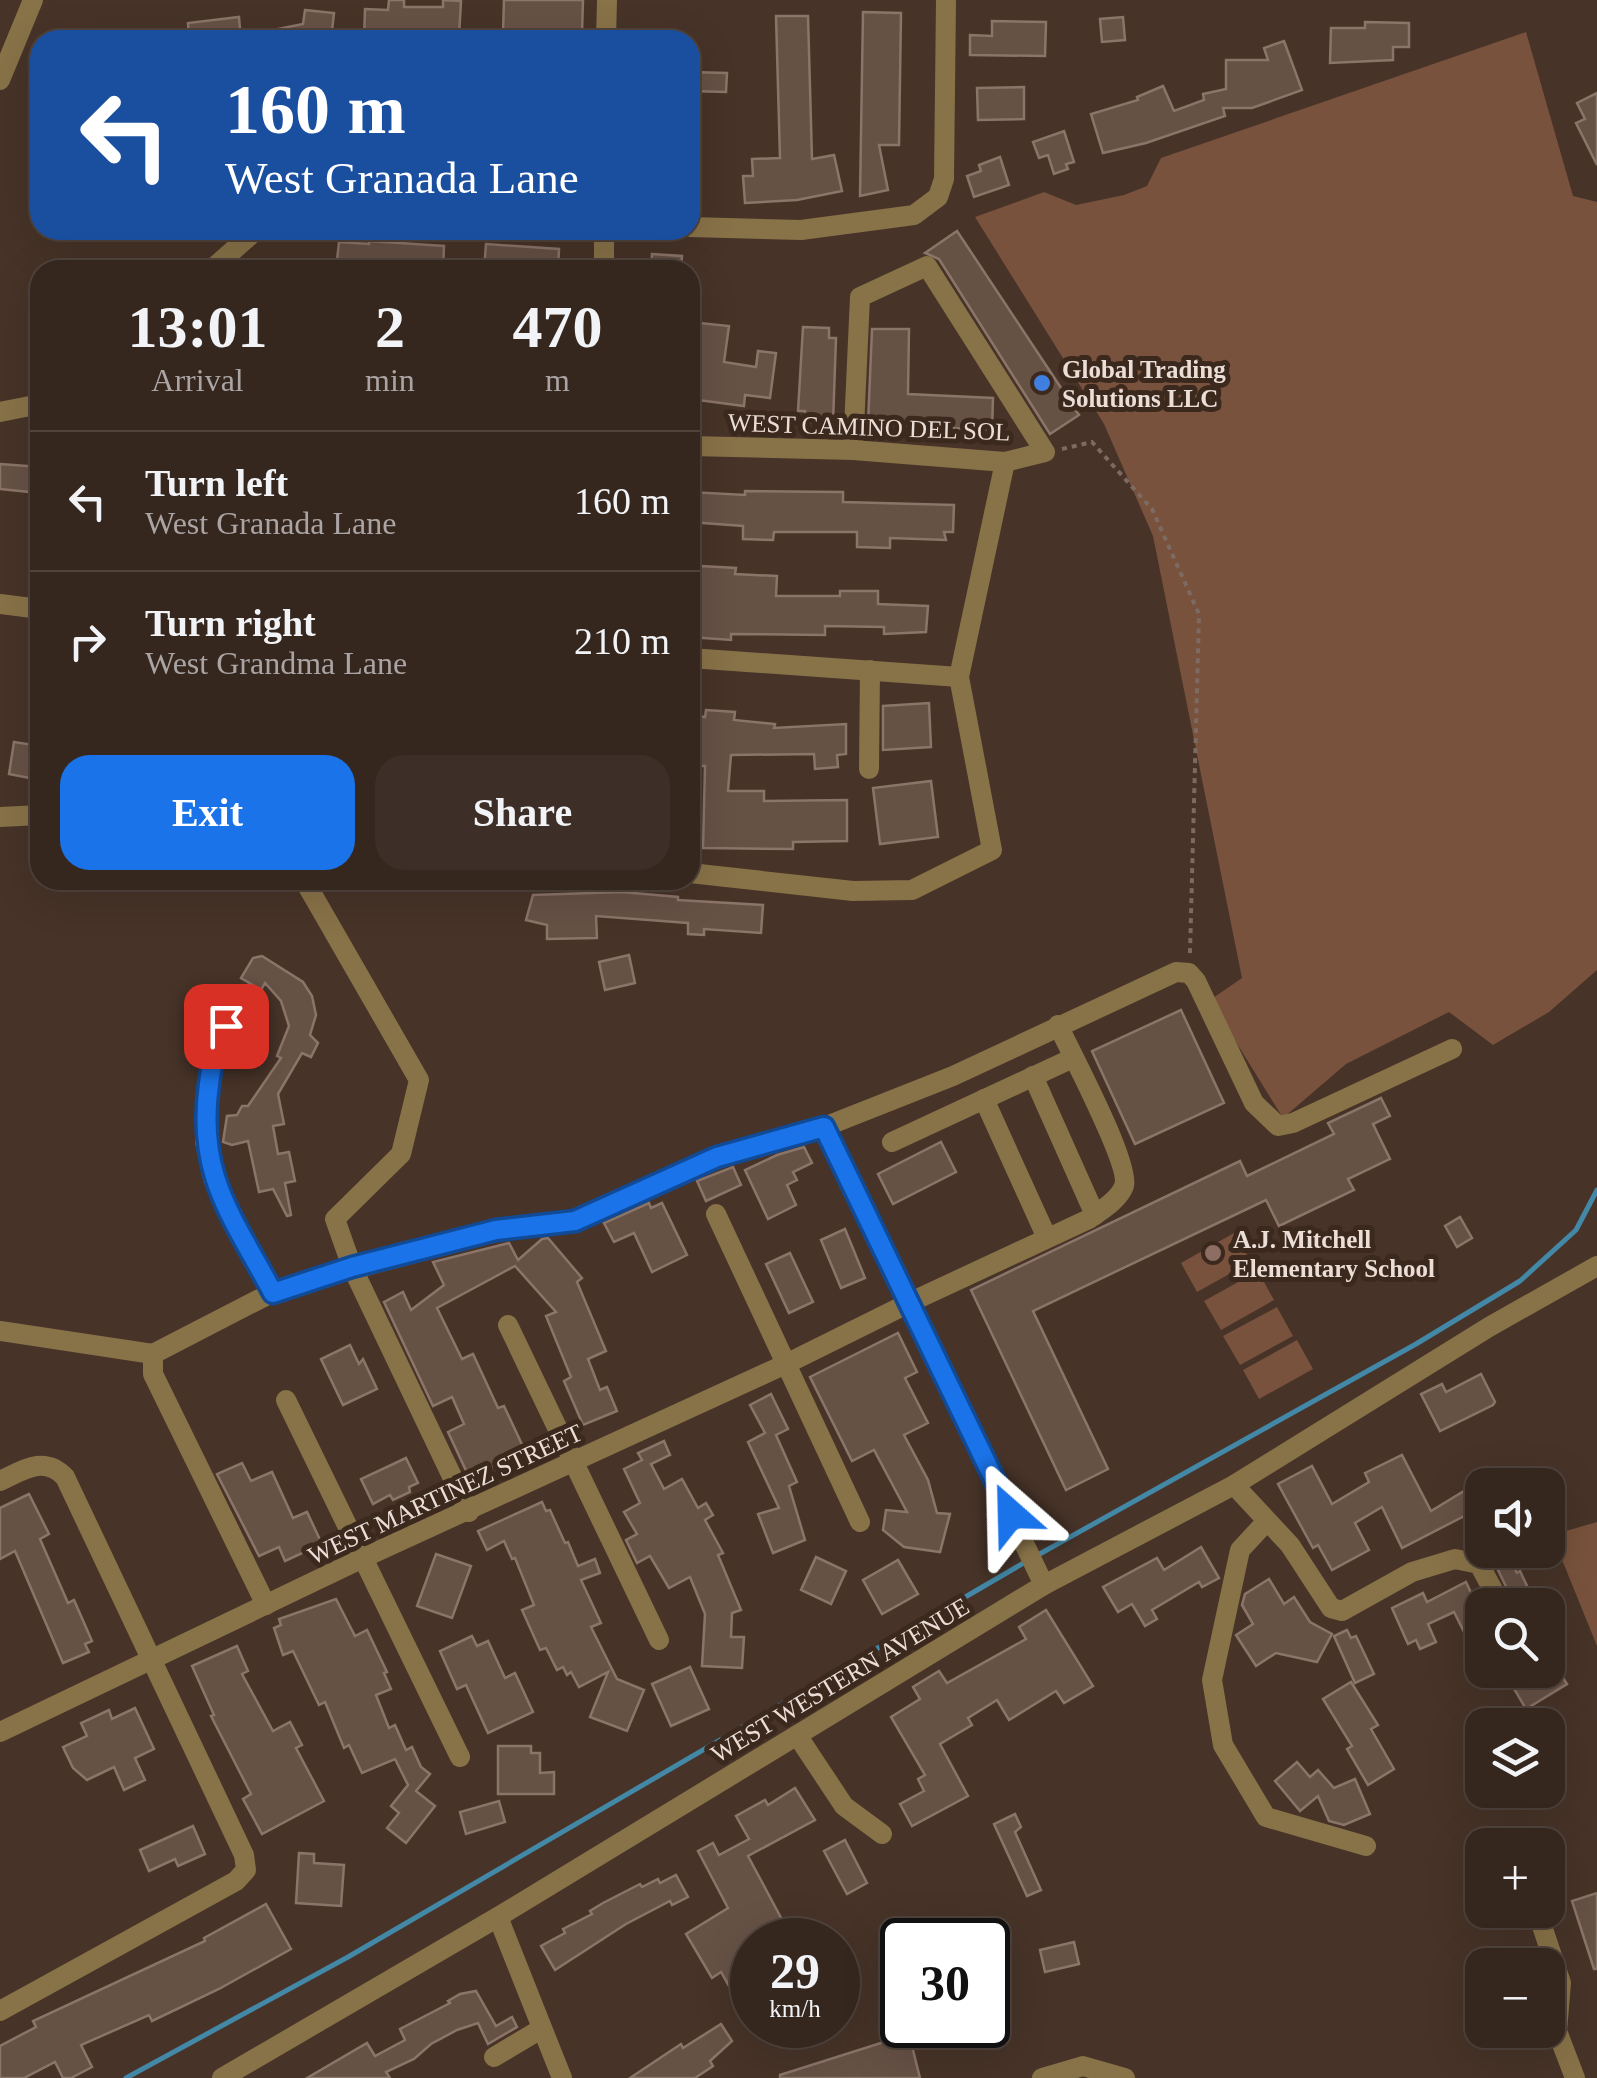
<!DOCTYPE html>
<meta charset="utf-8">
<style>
body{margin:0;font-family:"Times New Roman",serif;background:#3d2e27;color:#f1f3f6;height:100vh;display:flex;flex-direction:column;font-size:38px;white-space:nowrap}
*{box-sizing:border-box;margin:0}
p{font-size:32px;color:#aaa5a4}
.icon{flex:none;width:55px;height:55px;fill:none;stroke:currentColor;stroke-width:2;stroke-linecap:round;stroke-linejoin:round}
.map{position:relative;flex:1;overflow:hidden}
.details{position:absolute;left:30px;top:260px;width:670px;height:630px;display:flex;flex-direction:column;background:#35261e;border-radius:30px;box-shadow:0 10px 40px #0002,0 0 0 2px #4f433c}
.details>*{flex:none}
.hud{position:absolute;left:30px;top:30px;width:670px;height:210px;border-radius:30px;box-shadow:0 10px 40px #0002,0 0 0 2px #4f433c;background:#1a4fa0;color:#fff;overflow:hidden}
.tools{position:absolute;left:1465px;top:1468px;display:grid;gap:20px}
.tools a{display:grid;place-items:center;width:100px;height:100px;border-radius:20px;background:#35261e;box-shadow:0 10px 40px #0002,0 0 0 2px #4f433c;font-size:50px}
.speed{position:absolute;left:730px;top:1918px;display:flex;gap:20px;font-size:50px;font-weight:700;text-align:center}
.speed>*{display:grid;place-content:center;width:130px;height:130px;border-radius:50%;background:#35261e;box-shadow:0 10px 40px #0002,0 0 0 2px #4f433c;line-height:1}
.speed small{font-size:25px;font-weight:400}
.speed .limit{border:5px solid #111;border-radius:15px;background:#fff;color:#111}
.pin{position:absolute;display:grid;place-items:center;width:85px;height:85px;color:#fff;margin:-42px;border-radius:20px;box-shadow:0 5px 15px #0006}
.me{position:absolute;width:110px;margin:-55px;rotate:335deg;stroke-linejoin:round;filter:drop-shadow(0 0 8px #0008)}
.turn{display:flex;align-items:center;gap:35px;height:210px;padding:0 30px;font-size:45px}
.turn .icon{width:130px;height:130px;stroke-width:2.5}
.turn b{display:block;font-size:70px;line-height:85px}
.eta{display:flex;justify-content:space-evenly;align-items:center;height:170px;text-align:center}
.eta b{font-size:60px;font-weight:700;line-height:70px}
.primary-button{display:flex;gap:20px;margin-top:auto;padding:20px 30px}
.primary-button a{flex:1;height:115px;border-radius:30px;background:#1a73e8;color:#fff;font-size:40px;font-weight:700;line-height:115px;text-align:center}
.primary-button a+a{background:#3d2e27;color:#f1f3f6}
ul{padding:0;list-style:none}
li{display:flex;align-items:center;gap:30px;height:140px;padding:0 30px;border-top:2px solid #4f433c}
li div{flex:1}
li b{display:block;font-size:38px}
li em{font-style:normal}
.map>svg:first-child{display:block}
</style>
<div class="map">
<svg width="1597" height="2078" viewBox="0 0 1597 2078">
<rect width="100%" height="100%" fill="#473328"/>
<!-- green -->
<g fill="#78523c">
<path d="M1526 32 1573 196 1597 202V970L1549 1012 1493 1045 1449 1012 1346 1064 1283 1118 1210 1000 1242 978 1153 536 1104 424 975 217 1044 192 1076 205 1124 195 1147 186 1161 158Z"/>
<path d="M1234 1233 1251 1262 1197 1292 1181 1263Z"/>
<path d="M1258 1271 1274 1300 1221 1330 1204 1301Z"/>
<path d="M1277 1307 1293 1336 1240 1365 1223 1336Z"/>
<path d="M1297 1340 1313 1369 1259 1399 1243 1370Z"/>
<path d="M1597 1522V1646L1552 1535Z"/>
</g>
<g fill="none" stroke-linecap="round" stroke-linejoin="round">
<!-- stream -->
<g stroke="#4388a7" stroke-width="5">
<path d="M1036 1556 1416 1344 1520 1281 1576 1230 1597 1190"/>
<path d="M126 2078 348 1957 1027 1561"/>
</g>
</g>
<!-- building -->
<g fill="#665145" stroke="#8b7468" stroke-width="2.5">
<path d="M389 0H404V7H443V0L461 1 459 37 364 40 365 9 388 10Z"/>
<path d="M504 0H583L582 34 566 33V40H536V34L503 32Z"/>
<path d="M305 10 334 13 331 40H259L258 33 303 24Z"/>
<path d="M863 12 901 13 899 145H879L888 190 860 196Z"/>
<path d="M776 16H808L812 159 834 155 842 191 797 200 745 203 743 176H753L752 159 780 158Z"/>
<path d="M239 17 241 40H189L188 23Z"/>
<path d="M1123 17 1125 40 1102 42 1100 19Z"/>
<path d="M992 21 1046 22 1045 56 970 55V35L992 36Z"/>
<path d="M1365 22 1409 23V47H1393V60L1330 63 1331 28H1365Z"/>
<path d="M1284 41 1302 90 1252 108H1223L1225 116 1146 143 1103 153 1091 114 1138 100 1137 97 1163 86 1174 111 1204 100 1203 94 1226 89V60H1268L1264 48Z"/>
<path d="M690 72 727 73 726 92 690 91Z"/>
<path d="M1024 87V119L978 120 977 88Z"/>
<path d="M1597 93V165L1576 123 1585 119 1577 103Z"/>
<path d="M1064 131 1074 162 1066 164 1068 169 1054 174 1048 155 1039 158 1033 142Z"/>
<path d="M1000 157 1009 185 974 197 967 176 981 171 979 165Z"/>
<path d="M957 231 1079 415 1050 434 939 259 925 253Z"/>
<path d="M369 241 444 246 443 270H336L339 242 369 244Z"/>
<path d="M486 244 559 249 558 270H484Z"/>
<path d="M652 254 682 256 681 270H651Z"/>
<path d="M690 322 729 326 724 362 756 367 758 351 776 353 770 398 745 395 744 406 690 399Z"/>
<path d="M803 327 829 328V338H836L833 423 805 422V411H798Z"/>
<path d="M872 329H909L908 394 993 398 992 430 868 424Z"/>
<path d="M0 464 40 467V493L0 489Z"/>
<path d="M745 491 843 492V502L954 505 953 532H944L946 540 890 538V548L857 547V532H774L773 540 743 539V526L690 522V492L745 495Z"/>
<path d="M701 566 736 568 735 574 777 576 776 596H840V591H878V604L928 606 926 632 884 634V627L825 626V635L731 634V640L690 637V591H699Z"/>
<path d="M929 703 931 747 883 750V706Z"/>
<path d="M706 710 735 712 734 720 775 724 774 728 846 724V754L837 755 838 767 815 769 814 754 731 755 728 791H764V801L847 800V841L793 842V849L703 848 705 766H693L698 716 705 717Z"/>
<path d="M14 742 40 746V780L9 774Z"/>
<path d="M931 781 938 837 880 844 873 788Z"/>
<path d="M622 892 678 897V900L763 905 761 933 704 929V935L688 934V923L596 916 597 938 547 939V925L526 920 533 895Z"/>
<path d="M629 955 635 983 605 990 599 962Z"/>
<path d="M262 956 303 982 312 996 316 1015 310 1035 318 1043 311 1057 302 1053 278 1094 284 1124 273 1126 278 1154 289 1152 295 1181 285 1183 291 1215 287 1216 273 1189 259 1192 248 1141 232 1145 223 1142 227 1116 237 1115 242 1106H248L281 1058 277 1056 289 1026 281 1001 265 983 261 990 241 978 253 958Z"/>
<path d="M1181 1010 1224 1103 1135 1144 1092 1051Z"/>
<path d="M1381 1098 1390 1116 1373 1124 1390 1159 1348 1179 1354 1190 1279 1226 1266 1200 1033 1311 1108 1469 1066 1490 971 1290 1240 1161 1247 1176 1334 1134 1328 1123Z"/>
<path d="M941 1142 956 1172 893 1204 878 1174Z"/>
<path d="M804 1147 812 1163 793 1172 797 1180 787 1185 796 1205 768 1219 745 1170 777 1155Z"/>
<path d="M733 1167 741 1185 706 1201 697 1181Z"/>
<path d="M649 1203 651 1208 662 1203 687 1255 652 1272 634 1233 614 1242 604 1223Z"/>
<path d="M1460 1217 1472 1238 1457 1247 1445 1226Z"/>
<path d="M845 1229 865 1278 841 1288 821 1240Z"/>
<path d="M548 1238 582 1278 577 1282 606 1351 588 1359 600 1390 607 1387 617 1411 583 1425 564 1381 571 1377 546 1316 556 1312 515 1266 437 1308 462 1359 473 1354 498 1408 504 1406 525 1451 469 1477 448 1432 464 1424 452 1397 433 1406 384 1302 403 1292 411 1310 444 1285 433 1262 509 1243 518 1260 542 1239Z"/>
<path d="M790 1253 813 1302 789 1313 766 1264Z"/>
<path d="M898 1333 917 1372 905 1378 928 1423 904 1435 928 1480 937 1513 950 1514 940 1552 904 1547 883 1530 886 1510 907 1512 874 1450 852 1461 810 1377Z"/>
<path d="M350 1345 359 1364 363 1359 377 1389 343 1405 321 1359Z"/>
<path d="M1481 1374 1495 1402 1493 1405 1440 1431 1421 1394 1442 1384 1446 1392Z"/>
<path d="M771 1394 788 1429 776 1435 797 1482 789 1486 805 1540 773 1553 758 1514 779 1508 748 1442 765 1433 750 1405Z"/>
<path d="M664 1441 670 1455 651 1464 664 1489 682 1479 698 1508 706 1503 713 1515 705 1520 723 1553 718 1555 741 1610 732 1613 731 1637H744L742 1668 702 1666 705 1614 690 1577 669 1588 650 1556 637 1563 626 1540 637 1534 624 1512 640 1503 624 1469 642 1460 638 1453Z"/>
<path d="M1402 1455 1431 1511 1464 1491 1476 1510 1402 1548 1382 1507 1355 1523 1369 1550 1332 1570 1318 1545 1313 1548 1278 1484 1312 1466 1332 1504 1369 1482 1365 1473Z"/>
<path d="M406 1458 418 1483 409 1487 410 1492 393 1500 390 1495 373 1504 361 1479Z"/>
<path d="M242 1463 251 1481 272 1472 293 1518 307 1512 322 1544 285 1561 279 1547 259 1556 217 1474Z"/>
<path d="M29 1494 49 1534 40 1539 68 1603 74 1600 92 1641 85 1644 89 1652 63 1663 15 1551 0 1559V1508Z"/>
<path d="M542 1502 546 1511 550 1510 565 1543 568 1542 578 1566 595 1559 600 1573 581 1580 601 1623 591 1627 617 1679 644 1690 627 1731 590 1717 608 1672 579 1687 571 1672 567 1675 563 1667 557 1670 546 1648 540 1650 522 1610 534 1605 515 1558 512 1559 504 1541 487 1550 478 1531Z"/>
<path d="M1201 1547 1219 1578 1202 1587 1199 1582 1152 1610 1157 1619 1145 1626 1132 1604 1118 1612 1103 1587 1157 1558 1164 1570Z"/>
<path d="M436 1554 471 1566 452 1618 417 1606Z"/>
<path d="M816 1557 846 1571 831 1604 801 1590Z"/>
<path d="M898 1560 918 1594 882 1614 863 1580Z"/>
<path d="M1512 1563 1517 1573 1520 1571 1536 1605H1515L1498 1570Z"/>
<path d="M1269 1579 1284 1604 1294 1597 1310 1622 1332 1634 1317 1662 1276 1653 1256 1666 1236 1635 1253 1624 1242 1605 1245 1594Z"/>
<path d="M1466 1582 1482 1616V1637L1470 1644 1454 1612 1428 1624 1436 1642 1420 1649 1416 1640 1408 1644 1392 1608 1423 1593 1427 1602Z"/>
<path d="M336 1599 355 1636 367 1630 387 1672 384 1673 391 1689 376 1695 389 1728 395 1725 406 1750 412 1747 421 1767 430 1774 416 1791 435 1806 406 1843 387 1828 399 1813 391 1806 408 1785 395 1759 362 1773 349 1745 344 1748 325 1702 319 1705 293 1651 283 1655 274 1628 281 1625 279 1619Z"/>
<path d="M1046 1610 1093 1686 1064 1703 1056 1691 1009 1720 997 1700 968 1718 972 1725 940 1744 968 1796 912 1826 900 1804 924 1791 918 1779 925 1775 891 1717 920 1699 913 1687 939 1671 947 1683 1026 1639 1019 1627Z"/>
<path d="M1347 1630 1351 1638 1356 1636 1374 1674 1355 1683 1334 1636Z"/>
<path d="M472 1636 477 1646 488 1641 505 1678 515 1673 533 1712 488 1733 466 1685 457 1689 440 1651Z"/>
<path d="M237 1646 248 1671 242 1674 273 1731 290 1722 302 1745 296 1748 324 1801 262 1834 243 1799 251 1794 211 1716 214 1715 192 1666Z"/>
<path d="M690 1667 709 1709 671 1726 652 1684Z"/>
<path d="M1530 1670H1558L1567 1684 1526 1709 1513 1687Z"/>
<path d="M1351 1682 1378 1725 1371 1729 1394 1769 1368 1785 1347 1749 1352 1746 1323 1699Z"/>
<path d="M135 1708 154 1749 135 1758 145 1780 124 1790 114 1767 87 1780 73 1768 63 1747 87 1736 81 1723 109 1710 112 1719Z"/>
<path d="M498 1746H531V1753H540V1773L554 1772V1794H498Z"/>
<path d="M1297 1762 1310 1777 1318 1770 1334 1788 1355 1779 1370 1814 1344 1825 1329 1821 1318 1796 1300 1811 1275 1781Z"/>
<path d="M795 1788 815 1820 748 1856 787 1929 766 1940H752V1991L737 2000 721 1972 712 1978 686 1934 728 1908 698 1851 713 1843 719 1855 749 1839 736 1816 765 1800 768 1805Z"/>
<path d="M499 1801 505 1822 466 1834 460 1812Z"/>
<path d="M1015 1814 1021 1827 1015 1832 1041 1890 1027 1896 994 1824Z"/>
<path d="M193 1826 205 1854 178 1866 175 1859 149 1871 140 1850Z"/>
<path d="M845 1840 867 1883 847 1894 824 1851Z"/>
<path d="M299 1853 314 1854V1863L344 1865 341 1906 296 1903Z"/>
<path d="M676 1875 688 1897 672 1905 670 1901 626 1924 555 1970 541 1946 565 1933 563 1929 592 1914 590 1911 603 1903 640 1884 642 1887 658 1879 660 1883Z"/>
<path d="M1597 1893V1969H1594L1572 1901Z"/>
<path d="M266 1904 291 1949 219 1989 152 2021 149 2015 81 2045 92 2067 71 2078H63L55 2062 24 2078H0V2046L36 2027 33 2021 205 1941 204 1938Z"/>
<path d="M1074 1942 1079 1964 1045 1972 1040 1950Z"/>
<path d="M476 1991 496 2026 512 2017 517 2027 488 2044 478 2023 457 2030 431 2044 414 2059 386 2072 390 2078H307L367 2043 375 2056 405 2040 400 2029 450 2003 448 2001 460 1994Z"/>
<path d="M721 2024 732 2041 710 2061 713 2066 695 2078H630L681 2044 683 2048Z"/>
<path d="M909 2034 920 2078H780V2075Z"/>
</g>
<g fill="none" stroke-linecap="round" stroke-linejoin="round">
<!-- path -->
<path stroke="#7d6b62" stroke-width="4" stroke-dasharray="5 5" stroke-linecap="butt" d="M1062 449 1092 442 1152 509 1199 614 1190 953"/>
<!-- minor -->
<g stroke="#887248" stroke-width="20">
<path d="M606 40 607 0"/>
<path d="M0 80 33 0"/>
<path d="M690 227 801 230 914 215 938 197 944 179 946 0"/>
<path d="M211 270 256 230"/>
<path d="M604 270V230"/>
<path d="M0 412 40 404"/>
<path d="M690 446 853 450 1005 462 1045 452 927 266 860 297 853 450"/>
<path d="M0 604 40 609"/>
<path d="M690 658 959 677"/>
<path d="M869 769 870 670"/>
<path d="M0 817 40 815"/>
<path d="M690 873 853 891 912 890 992 850 959 677 1005 462"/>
<path d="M304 880 419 1080 401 1154 335 1219 352 1267 469 1512"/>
<path d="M237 1008 215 1043 206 1105 205 1142 213 1179 273 1293"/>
<path d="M1033 1076 1095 1215"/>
<path d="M984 1099 1047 1238"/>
<path d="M824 1127 1044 1585"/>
<path d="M892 1142 1073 1058"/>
<path d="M716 1214 860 1522"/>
<path d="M508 1325 659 1640"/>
<path d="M0 1331 153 1354 279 1289 497 1231 575 1221 717 1157 824 1127 953 1076 1176 972 1189 973 1196 981 1254 1103 1278 1126 1293 1123 1452 1049"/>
<path d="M153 1354V1374L266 1605"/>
<path d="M286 1400 460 1757"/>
<path d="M0 1481C23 1470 44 1455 65 1477L244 1855 246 1870 236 1881 0 2011"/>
<path d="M1234 1485 1290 1545 1331 1608 1342 1611 1412 1572 1455 1559 1479 1564 1501 1605"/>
<path d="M1266 1522 1240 1550 1212 1680 1223 1745 1266 1817 1366 1846"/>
<path d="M1508 1674 1510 1670"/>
<path d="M0 1732 363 1558 788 1363 915 1300 1089 1219C1100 1211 1119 1200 1124 1186 1131 1165 1070 1051 1058 1025"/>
<path d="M797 1735 844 1806 882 1834"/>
<path d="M1537 1911 1561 1983 1557 2031 1575 2078"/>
<path d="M498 1917 562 2078"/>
<path d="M494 2057 541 2029"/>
<path d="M222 2078 498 1917 1044 1585 1234 1485 1489 1327 1597 1266"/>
<path d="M1042 2078 1083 2066 1125 2078"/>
</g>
</g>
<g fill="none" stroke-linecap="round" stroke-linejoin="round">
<!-- route casing -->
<g stroke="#114b97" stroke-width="25">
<path id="route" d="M226 1026C215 1045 212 1062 209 1084 196 1175 233 1217 273 1293L352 1267 496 1230 575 1221 717 1157 824 1127 1011 1514"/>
</g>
<!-- route -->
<use href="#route" stroke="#1a73e8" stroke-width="18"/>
</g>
<!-- markers -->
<circle fill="#3f7fe0" stroke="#3c291e" stroke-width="4" cx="1042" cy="383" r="10"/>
<circle fill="#8d6e63" stroke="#3c291e" stroke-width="4" cx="1213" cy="1253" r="10"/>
<g text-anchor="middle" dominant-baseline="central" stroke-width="10" stroke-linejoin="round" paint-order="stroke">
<!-- poi labels -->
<g font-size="25" font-weight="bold" fill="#ebded7" stroke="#3c291e" text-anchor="start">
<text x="1062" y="369">Global Trading<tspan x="1062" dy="29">Solutions LLC</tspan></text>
<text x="1233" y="1239">A.J. Mitchell<tspan x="1233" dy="29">Elementary School</tspan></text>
</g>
<!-- street labels -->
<g font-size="25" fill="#ebded7" stroke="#3c291e">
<text transform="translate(869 427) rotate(2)">WEST CAMINO DEL SOL</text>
<text transform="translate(445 1494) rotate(-25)">WEST MARTINEZ STREET</text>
<text transform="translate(840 1680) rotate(-31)">WEST WESTERN AVENUE</text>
</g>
</g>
</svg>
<div class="tools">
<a><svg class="icon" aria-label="sound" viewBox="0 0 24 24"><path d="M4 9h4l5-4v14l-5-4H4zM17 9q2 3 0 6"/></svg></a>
<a><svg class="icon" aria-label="search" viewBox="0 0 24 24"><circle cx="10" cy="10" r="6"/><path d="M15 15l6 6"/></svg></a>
<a><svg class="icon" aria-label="layers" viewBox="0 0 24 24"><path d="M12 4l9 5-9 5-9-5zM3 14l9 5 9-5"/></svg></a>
<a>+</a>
<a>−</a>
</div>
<div class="speed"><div>29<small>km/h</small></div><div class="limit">30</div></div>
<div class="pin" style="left:226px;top:1026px;background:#d93025"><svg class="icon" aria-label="arrive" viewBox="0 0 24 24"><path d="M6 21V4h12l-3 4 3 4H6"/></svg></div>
<svg class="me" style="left:1011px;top:1514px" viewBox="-20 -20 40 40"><path d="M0-17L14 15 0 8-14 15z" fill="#1a73e8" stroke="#fff" stroke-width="4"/></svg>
<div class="hud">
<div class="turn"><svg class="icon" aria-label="left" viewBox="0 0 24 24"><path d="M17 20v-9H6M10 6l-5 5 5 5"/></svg><div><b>160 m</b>West Granada Lane</div></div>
</div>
<section class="details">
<div class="eta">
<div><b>13:01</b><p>Arrival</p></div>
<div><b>2</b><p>min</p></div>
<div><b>470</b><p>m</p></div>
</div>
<ul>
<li><svg class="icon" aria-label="left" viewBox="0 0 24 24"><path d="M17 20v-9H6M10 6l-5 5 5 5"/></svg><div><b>Turn left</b><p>West Granada Lane</p></div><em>160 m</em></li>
<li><svg class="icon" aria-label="right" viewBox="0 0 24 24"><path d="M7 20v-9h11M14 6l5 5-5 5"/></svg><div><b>Turn right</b><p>West Grandma Lane</p></div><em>210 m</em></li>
</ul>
<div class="primary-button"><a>Exit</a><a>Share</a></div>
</section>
</div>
